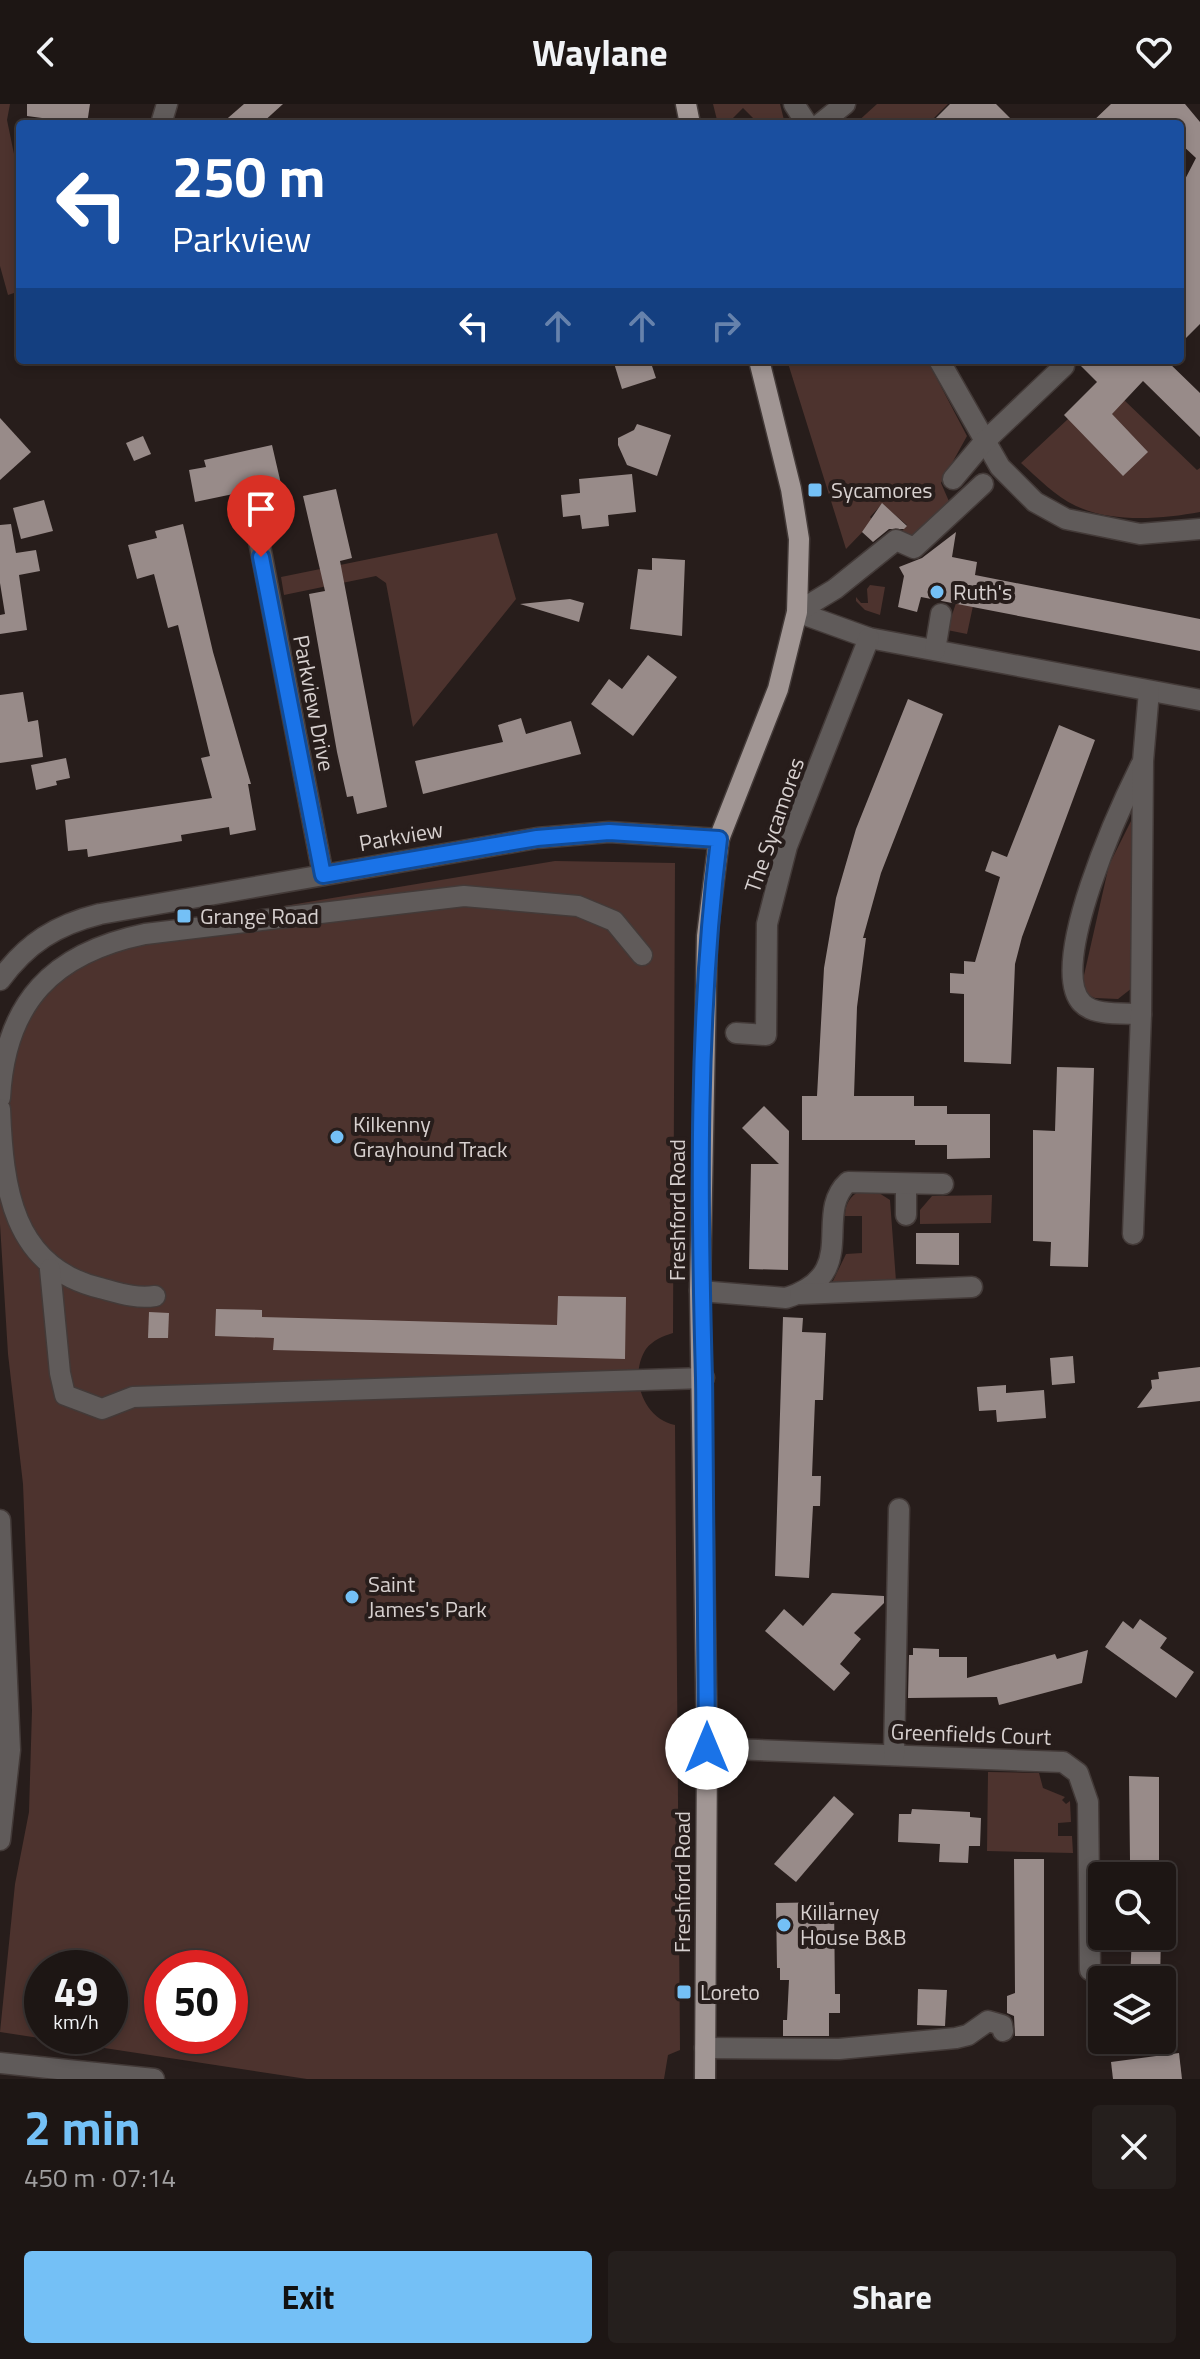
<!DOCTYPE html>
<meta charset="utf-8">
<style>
body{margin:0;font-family:"Titillium Web",sans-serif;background:#251f1d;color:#f1f3f6;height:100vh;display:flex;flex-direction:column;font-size:30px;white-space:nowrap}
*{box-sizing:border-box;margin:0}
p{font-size:26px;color:#a09fa0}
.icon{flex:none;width:44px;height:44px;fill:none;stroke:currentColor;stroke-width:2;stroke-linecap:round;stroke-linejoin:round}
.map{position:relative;height:1975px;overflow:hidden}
.panel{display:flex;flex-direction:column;background:#1d1614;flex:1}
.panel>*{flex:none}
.top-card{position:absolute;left:16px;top:16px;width:1168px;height:244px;border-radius:8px;box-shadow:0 4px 12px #0003,0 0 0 2px #3b3534;background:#1a4fa0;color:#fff;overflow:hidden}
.buttons{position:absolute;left:1088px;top:1758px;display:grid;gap:16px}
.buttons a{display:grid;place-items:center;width:88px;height:88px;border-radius:8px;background:#1d1614;box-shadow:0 4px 12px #0003,0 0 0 2px #3b3534;font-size:40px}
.speed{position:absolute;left:24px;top:1846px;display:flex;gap:16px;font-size:40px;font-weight:700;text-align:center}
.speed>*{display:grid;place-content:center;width:104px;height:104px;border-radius:50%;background:#1d1614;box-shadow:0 4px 12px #0003,0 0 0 2px #3b3534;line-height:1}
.speed small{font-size:20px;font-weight:400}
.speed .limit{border:12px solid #d22;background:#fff;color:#111}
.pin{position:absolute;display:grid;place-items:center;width:68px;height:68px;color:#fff;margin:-82px -34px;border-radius:50% 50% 50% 0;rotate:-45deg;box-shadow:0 0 8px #0007}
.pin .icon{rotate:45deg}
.me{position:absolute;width:88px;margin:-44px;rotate:0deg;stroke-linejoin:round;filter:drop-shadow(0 0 6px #0008)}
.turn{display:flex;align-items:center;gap:28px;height:168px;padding:0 24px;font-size:36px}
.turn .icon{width:104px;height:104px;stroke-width:2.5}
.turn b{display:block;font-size:56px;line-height:68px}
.lanes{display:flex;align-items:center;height:76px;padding:0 24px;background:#0003;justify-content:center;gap:40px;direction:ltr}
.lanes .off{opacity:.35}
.round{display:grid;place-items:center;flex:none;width:84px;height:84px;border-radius:8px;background:#251f1d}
.head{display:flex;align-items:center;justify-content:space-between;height:136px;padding:0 24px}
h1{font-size:48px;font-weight:700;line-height:60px;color:#74c0f6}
.action{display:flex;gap:16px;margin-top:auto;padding:16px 24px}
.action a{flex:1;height:92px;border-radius:8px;background:#74c0f6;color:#111;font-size:32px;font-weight:700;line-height:92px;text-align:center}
.action a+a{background:#251f1d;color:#f1f3f6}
header{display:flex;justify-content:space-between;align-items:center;height:104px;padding:0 24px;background:#1d1614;font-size:36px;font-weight:700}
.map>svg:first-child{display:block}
</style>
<header><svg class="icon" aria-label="back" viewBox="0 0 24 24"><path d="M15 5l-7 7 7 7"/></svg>Waylane<svg class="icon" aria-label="heart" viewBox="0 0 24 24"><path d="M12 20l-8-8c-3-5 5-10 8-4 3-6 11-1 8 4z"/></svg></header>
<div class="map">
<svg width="1200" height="1975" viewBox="0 0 1200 1975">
<rect width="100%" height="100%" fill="#271d1b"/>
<!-- green -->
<g fill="#4d332e" fill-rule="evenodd">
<path d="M0 0H10L7 16 20 79V187L8 191 0 162Z"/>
<path d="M713 0H780L785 20H759L743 4 727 20H718Z"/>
<path d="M877 0H948L928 20H855Z"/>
<path d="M787 256H927L967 332 941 379 951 402 917 434 898 432 907 421 882 400 870 413 873 417 846 445Z"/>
<path d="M1124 296 1197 366 1200 364V408C1162 415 1112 419 1076 402 1055 392 1038 374 1021 359L1068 315Z"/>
<path d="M497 429 516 495 413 623 386 479 376 472 284 491 281 473Z"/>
<path d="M870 481 885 483 880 511 865 506 856 497V493L861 499H868L867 485Z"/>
<path d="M956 499 973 502 967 530 947 526Z"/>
<path d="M1134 711 1132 884 1118 895 1095 894 1086 890 1082 880 1109 761Z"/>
<path d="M555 757 675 759 673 1229C663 1232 653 1236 646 1245 628 1273 644 1315 675 1321L680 1946 668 1951 664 1975H307L0 1928 15 1780 29 1708 32 1606 23 1380 8 1250 0 1120V945L11 913 115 830ZM42 1864H110V1932H42ZM162 1864H230V1932H162Z"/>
<path d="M860 1087 879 1089 890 1096 896 1177 831 1181 846 1150 862 1149V1112H845C845 1100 850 1092 860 1087Z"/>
<path d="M992 1091 991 1119 920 1120V1106L932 1092Z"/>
<path d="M988 1668 1039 1669 1043 1684 1065 1693 1062 1696 1066 1700 1070 1697 1071 1718 1058 1719V1732H1072L1073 1749 987 1747Z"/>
</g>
<!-- building -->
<g fill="#988b89">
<path d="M27 0H90L87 20 27 12Z"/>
<path d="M244 0H283L261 20H221Z"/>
<path d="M950 0H996L1016 20H930Z"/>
<path d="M1111 0H1185L1200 18V220L1180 240V85L1196 54 1180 39V20H1090Z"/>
<path d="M613 256H650L656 274 622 285Z"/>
<path d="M1075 256H1166L1200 289V333L1143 277 1112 310 1148 348 1123 372 1064 311 1097 278Z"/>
<path d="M0 314 31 348 0 376Z"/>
<path d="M637 320 671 331 657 372 627 361 618 341V334L634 326Z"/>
<path d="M143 332 151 350 134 357 126 339Z"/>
<path d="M272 341 281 380 195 398 189 366 206 363 204 356Z"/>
<path d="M632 370 636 408 608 411 609 422 582 425 580 411 563 413 561 391 580 389 579 375Z"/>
<path d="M336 385 352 454 340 457 387 703 357 710 353 692 347 693 337 648 309 490 325 487 303 392Z"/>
<path d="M44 396 53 427 21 435 13 404Z"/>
<path d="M882 399 907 422 904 425H889L873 438 862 428Z"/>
<path d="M11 420 16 449 36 446 40 467 19 471 27 526 0 530V511L5 510 0 479V421Z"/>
<path d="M183 420 213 548 251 680H248L256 726 230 731 229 723 181 731 182 737 88 753 87 745 68 747 65 716 212 694 201 654 210 652 178 521 168 524 154 470 137 475 128 441 157 434 155 427Z"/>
<path d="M956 428 952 453 977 458 975 471 1200 515V547L921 493 917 508 898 503 904 472 899 463 922 454Z"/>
<path d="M652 454 685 456 682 532 630 525 638 465 652 466Z"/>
<path d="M570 495 584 499 579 518 520 500Z"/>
<path d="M648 551 677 573 633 632 591 600 609 575 622 585Z"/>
<path d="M23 588 28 618 38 616 43 653 0 659V591Z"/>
<path d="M908 595 943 610 881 769 863 834H866L857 903 854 992H914V1002H947V1010H990V1054L947 1055V1041H915V1036H802V992H817L824 864 836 794 856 725Z"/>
<path d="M521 614 526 630 571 617 581 650 423 690 415 657 503 638 498 621Z"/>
<path d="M1059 621 1095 636 1022 833 1015 860 1011 960 964 958V890L950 889V869L964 870V857L975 858 1000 773 985 767 992 747 1007 753Z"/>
<path d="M66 654 70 674 56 677 57 681 36 686 31 661Z"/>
<path d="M1057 963 1094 964 1088 1163 1050 1162 1051 1138 1033 1137V1026L1055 1027Z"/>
<path d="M764 1002 789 1027 788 1166 749 1165 751 1060H779L742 1024Z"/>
<path d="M916 1129H959V1161L916 1160Z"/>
<path d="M558 1192 626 1193 625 1255 273 1246 274 1234 215 1232 216 1205 262 1206V1213L557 1221Z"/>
<path d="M149 1208 169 1209 168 1234H148Z"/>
<path d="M783 1213 803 1214 802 1228 826 1229 823 1296H815L812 1372H821L820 1402H813L809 1474 775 1472Z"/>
<path d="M1073 1252 1075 1279 1052 1281 1050 1254Z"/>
<path d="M1200 1263V1297L1137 1304 1152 1284 1151 1276 1159 1275 1158 1268Z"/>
<path d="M1006 1281V1289L1044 1286 1046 1314 997 1318 996 1306 979 1307 977 1283Z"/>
<path d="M832 1489 884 1492V1499L854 1529 861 1535 840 1560 850 1569 834 1587 765 1527 784 1505 803 1522Z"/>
<path d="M1140 1515 1167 1534 1160 1544 1194 1568 1176 1594 1105 1543 1123 1517 1133 1525Z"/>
<path d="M913 1544 939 1545V1553H967V1574L1055 1550 1057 1555 1088 1546 1082 1579 999 1601 997 1593 908 1594 909 1551H913Z"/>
<path d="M1129 1672 1159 1673V1772H1105L1104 1758 1130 1756Z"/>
<path d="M834 1692 854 1710 796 1778 774 1760Z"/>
<path d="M912 1705 970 1708V1713L981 1714 980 1742H969L968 1759 939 1758 940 1740 898 1738 899 1710H911Z"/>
<path d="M1014 1755H1044V1932H1015L1014 1912 1007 1909V1892L1015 1889Z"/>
<path d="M834 1798 835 1890H840V1909H829V1932H783V1916H787L789 1876H780V1864H777L776 1799Z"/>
<path d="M1132 1832H1161L1160 1876H1130Z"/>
<path d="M918 1885 947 1886 945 1922 917 1921Z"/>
<path d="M1179 1949 1182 1975H1113L1111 1958Z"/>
</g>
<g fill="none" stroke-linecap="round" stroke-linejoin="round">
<!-- minor casing -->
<g stroke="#433a38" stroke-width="23">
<g id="minor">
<path d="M794 0 807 20"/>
<path d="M161 20 167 0"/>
<path d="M820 20 845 0"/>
<path d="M939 256 1000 363 1035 398 1066 415 1140 430 1200 425"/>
<path d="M953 375 984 338 1064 262"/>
<path d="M259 437 323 771"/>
<path d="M797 508 869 534 1200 596"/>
<path d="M797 508 835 485 896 436 914 444 983 380"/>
<path d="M935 546 941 510"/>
<path d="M0 876C27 839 56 821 100 810L537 734 609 728 719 735"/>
<path d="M1141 910C1123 909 1094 912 1082 899 1046 863 1121 701 1141 661"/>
<path d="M736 929 766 931 767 820 787 742 869 534"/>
<path d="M0 994C5 898 53 849 145 830L464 792 578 802 614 817 642 851"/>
<path d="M0 1005C3 1083 12 1163 100 1184 119 1189 136 1195 155 1192"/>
<path d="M906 1111V1080"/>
<path d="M1133 1130 1141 910 1143 657 1149 587"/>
<path d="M50 1165 60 1269 65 1291 102 1305 133 1293 704 1274"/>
<path d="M700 1187 786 1194C862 1170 812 1111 848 1078L943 1080"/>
<path d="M800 1190 972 1183"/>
<path d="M0 1416 10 1646 0 1736"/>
<path d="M707 1644 1063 1658 1078 1669 1088 1698 1090 1866"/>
<path d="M894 1651 899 1405"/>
<path d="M705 1944 839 1945 956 1934 968 1931 988 1917 1002 1921 1003 1927"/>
<path d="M0 1959 154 1975"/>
</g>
</g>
<!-- major casing -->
<g stroke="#433a38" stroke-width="23">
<g id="major">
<path d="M686 0 690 20"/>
<path d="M705 1975 707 1644 700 1187 707 832 719 735 778 585 797 508 799 435 791 385 759 256"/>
</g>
</g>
<!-- minor -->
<use href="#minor" stroke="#605b5a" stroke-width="20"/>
<!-- major -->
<use href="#major" stroke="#a19694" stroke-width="20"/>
</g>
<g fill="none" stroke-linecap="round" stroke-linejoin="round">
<!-- route casing -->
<g stroke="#114b97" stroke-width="20">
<path id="route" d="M261 453 323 771 537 734 609 728 719 735C697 913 699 1094 704 1274 706 1397 706 1520 707 1644"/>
</g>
<!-- route -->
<use href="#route" stroke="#1a73e8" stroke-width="14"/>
</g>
<!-- markers -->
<g fill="#74c0f6" stroke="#271d1b" stroke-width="3">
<rect x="807" y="378" width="16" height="16" rx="4"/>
<circle cx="937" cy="488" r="8"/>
<rect x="176" y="804" width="16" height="16" rx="4"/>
<circle cx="337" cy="1033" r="8"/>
<circle cx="352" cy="1493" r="8"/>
<circle cx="784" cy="1821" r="8"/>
<rect x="676" y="1880" width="16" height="16" rx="4"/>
</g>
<g text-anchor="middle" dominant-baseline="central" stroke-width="8" stroke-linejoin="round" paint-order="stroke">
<!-- poi labels -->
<g font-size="22" fill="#d7d0cf" stroke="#271d1b" text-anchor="start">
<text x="831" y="386">Sycamores</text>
<text x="953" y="488">Ruth's</text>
<text x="200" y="812">Grange Road</text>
<text x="353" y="1020">Kilkenny<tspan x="353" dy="25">Grayhound Track</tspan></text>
<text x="368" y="1480">Saint<tspan x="368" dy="25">James's Park</tspan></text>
<text x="800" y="1808">Killarney<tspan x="800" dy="25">House B&amp;B</tspan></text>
<text x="700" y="1888">Loreto</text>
</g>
<!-- street labels -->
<g font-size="22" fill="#d7d0cf" stroke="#271d1b">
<text transform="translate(314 599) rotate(79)">Parkview Drive</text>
<text transform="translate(774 721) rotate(-71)">The Sycamores</text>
<text transform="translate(401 732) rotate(-10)">Parkview</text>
<text transform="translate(677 1106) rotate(-90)">Freshford Road</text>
<text transform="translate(971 1630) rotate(2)">Greenfields Court</text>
<text transform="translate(682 1778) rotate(-90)">Freshford Road</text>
</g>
</g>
</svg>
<div class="buttons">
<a><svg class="icon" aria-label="search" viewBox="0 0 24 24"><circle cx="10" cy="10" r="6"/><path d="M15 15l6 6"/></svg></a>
<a><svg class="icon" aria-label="layers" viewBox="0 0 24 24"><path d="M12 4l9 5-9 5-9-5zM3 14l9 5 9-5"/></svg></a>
</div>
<div class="speed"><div>49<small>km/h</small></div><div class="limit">50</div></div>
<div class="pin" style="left:261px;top:453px;background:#d93025"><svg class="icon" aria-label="arrive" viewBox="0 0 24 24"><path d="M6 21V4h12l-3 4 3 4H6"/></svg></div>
<svg class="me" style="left:707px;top:1644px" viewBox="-20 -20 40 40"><circle r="19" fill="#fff"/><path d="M0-13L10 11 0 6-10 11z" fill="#1a73e8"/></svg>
<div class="top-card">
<div class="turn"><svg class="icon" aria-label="left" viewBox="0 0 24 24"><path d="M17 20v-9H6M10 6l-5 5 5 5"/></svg><div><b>250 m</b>Parkview</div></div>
<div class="lanes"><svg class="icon" aria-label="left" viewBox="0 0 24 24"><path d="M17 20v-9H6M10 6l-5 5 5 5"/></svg><svg class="icon off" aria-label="ahead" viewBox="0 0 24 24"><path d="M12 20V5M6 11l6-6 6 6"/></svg><svg class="icon off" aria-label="ahead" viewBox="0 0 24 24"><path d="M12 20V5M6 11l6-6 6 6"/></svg><svg class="icon off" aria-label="right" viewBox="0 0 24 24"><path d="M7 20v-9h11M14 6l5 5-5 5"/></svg></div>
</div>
</div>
<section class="panel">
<div class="head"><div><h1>2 min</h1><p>450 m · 07:14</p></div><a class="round"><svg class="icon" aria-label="close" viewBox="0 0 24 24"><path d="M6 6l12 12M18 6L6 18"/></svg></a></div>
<div class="action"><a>Exit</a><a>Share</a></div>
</section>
